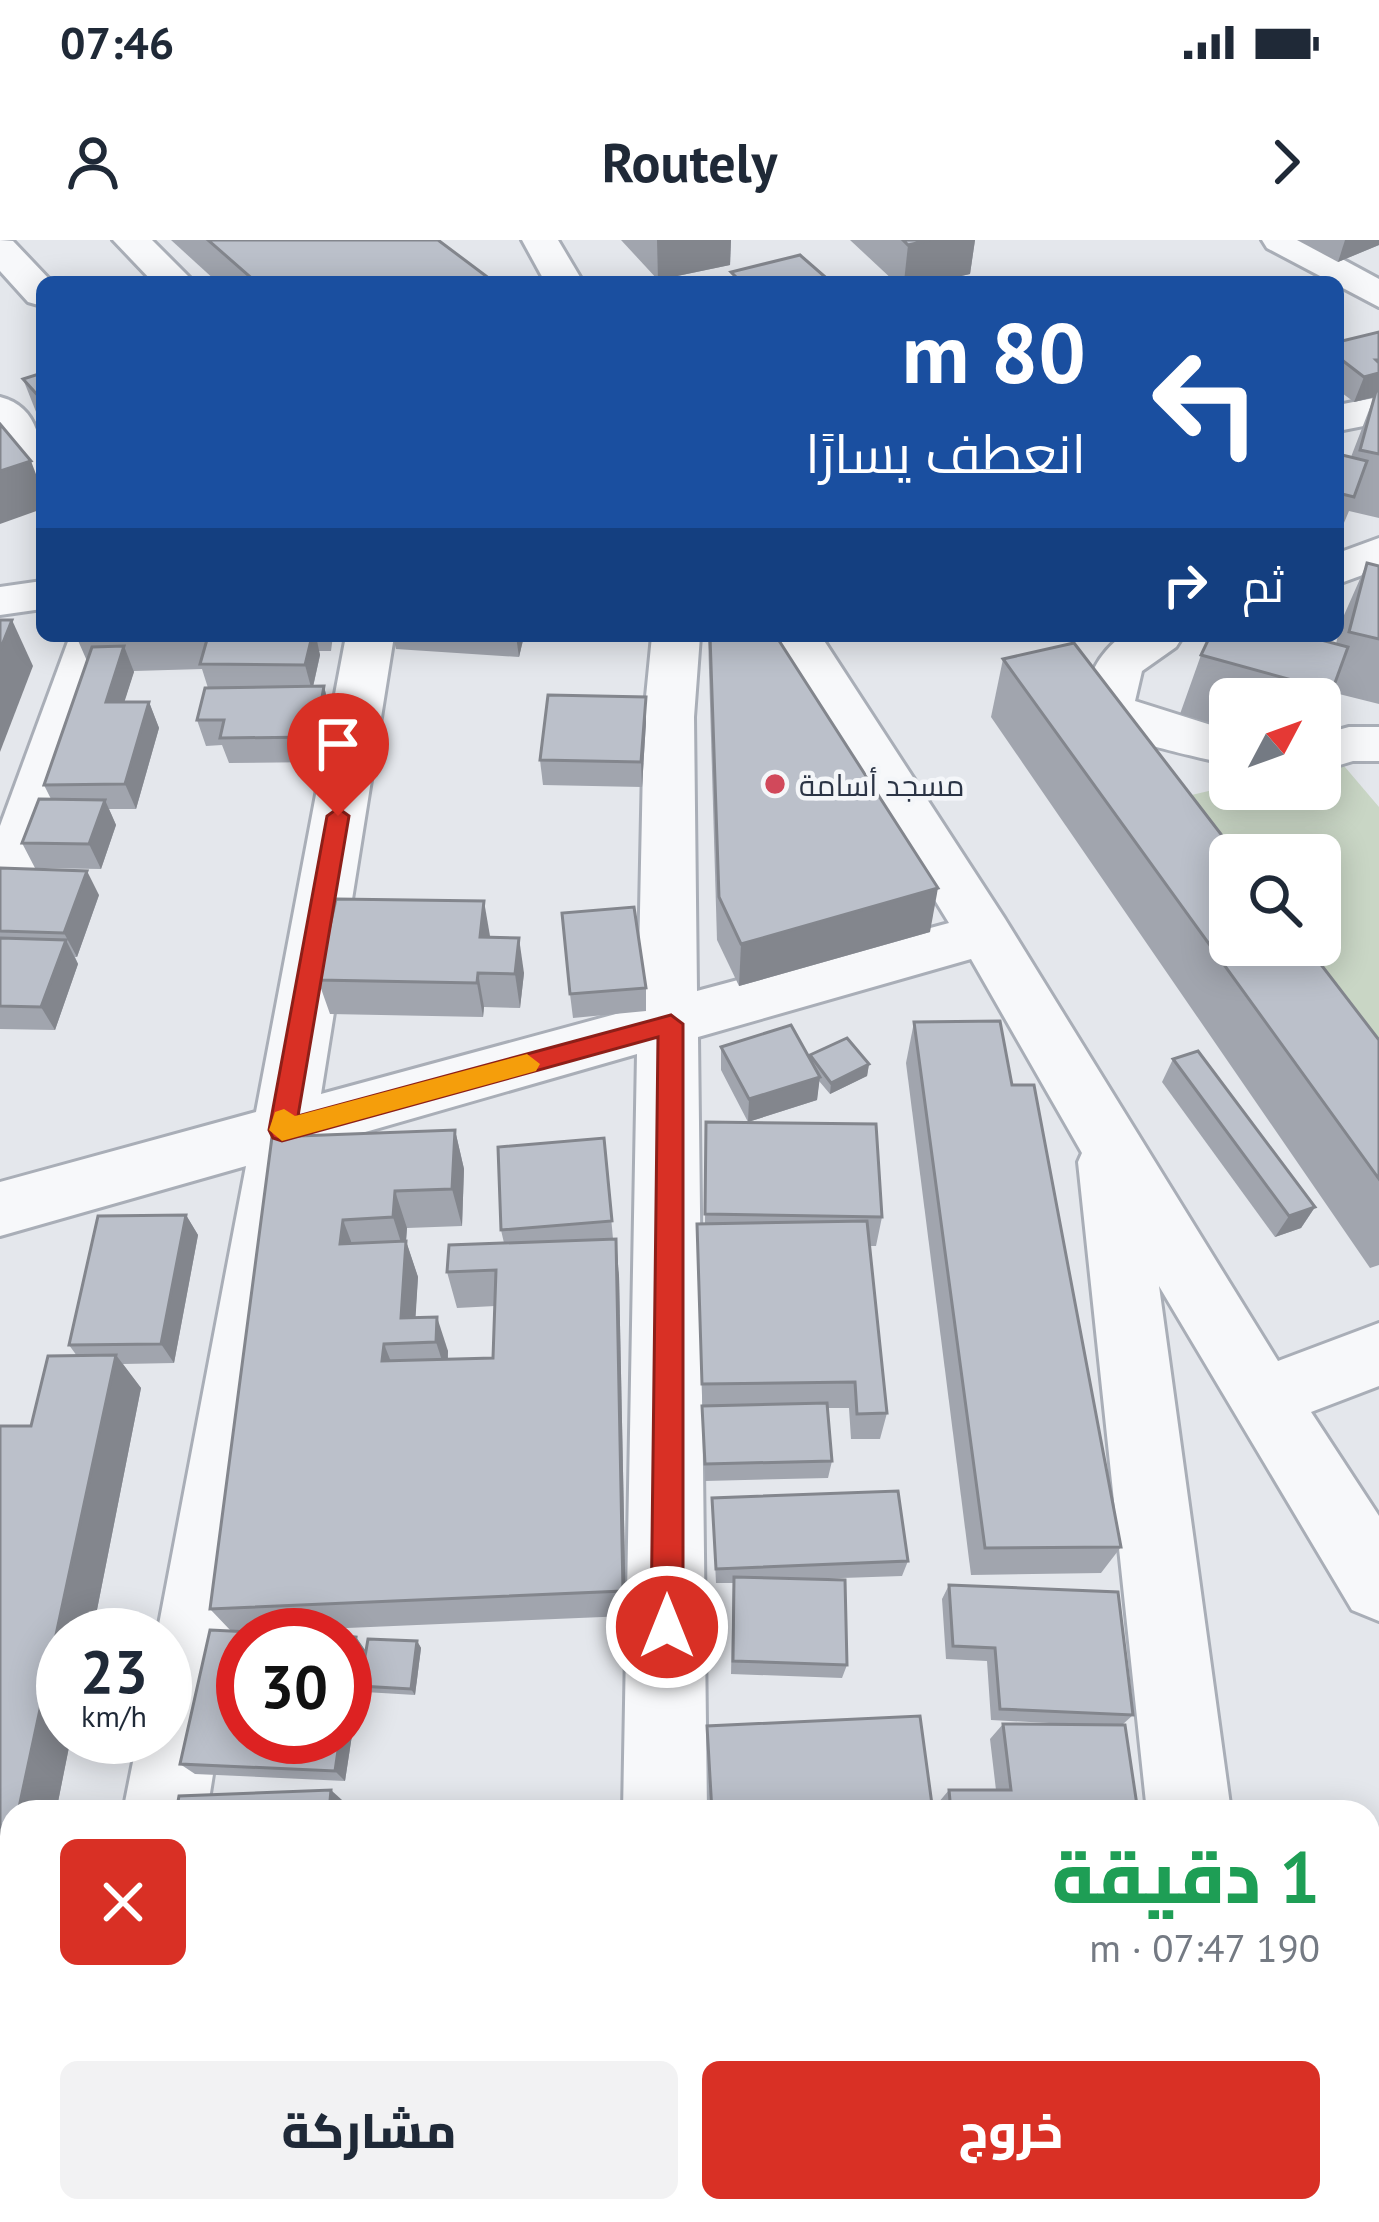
<!DOCTYPE html>
<html lang="ar">
<meta charset="utf-8">
<style>
body{margin:0;font-family:"PT Sans",Cairo,sans-serif;background:#f2f2f3;color:#1f2937;direction:rtl;height:100vh;display:flex;flex-direction:column;font-size:45px;white-space:nowrap}
*{box-sizing:border-box;margin:0}
p{font-size:39px;color:#747a83}
.icon{flex:none;width:66px;height:66px;fill:none;stroke:currentColor;stroke-width:2;stroke-linecap:round;stroke-linejoin:round}
.map{position:relative;flex:1;overflow:hidden;direction:ltr}
.details{position:absolute;left:0px;top:1560px;width:1380px;height:423px;display:flex;flex-direction:column;background:#fff;border-radius:36px 36px 0 0;box-shadow:0 6px 30px #0003;direction:rtl}
.details>*{flex:none}
.hud{position:absolute;left:36px;top:36px;width:1308px;height:366px;border-radius:18px;box-shadow:0 6px 30px #0003;direction:rtl;background:#1a4fa0;color:#fff;overflow:hidden}
.needle{width:78px;rotate:49deg}
.buttons{position:absolute;left:1209px;top:438px;display:grid;gap:24px}
.buttons a{display:grid;place-items:center;width:132px;height:132px;border-radius:18px;background:#fff;box-shadow:0 6px 30px #0003;font-size:60px}
.speed{position:absolute;left:36px;top:1368px;display:flex;gap:24px;font-size:60px;font-weight:700;text-align:center}
.speed>*{display:grid;place-content:center;width:156px;height:156px;border-radius:50%;background:#fff;box-shadow:0 6px 30px #0003;line-height:1}
.speed small{font-size:30px;font-weight:400}
.speed .limit{border:18px solid #d22;background:#fff;color:#111}
.pin{position:absolute;display:grid;place-items:center;width:102px;height:102px;color:#fff;margin:-123px -51px;border-radius:50% 50% 50% 0;rotate:-45deg;box-shadow:0 0 12px #0007}
.pin .icon{rotate:45deg}
.me{position:absolute;width:132px;margin:-66px;rotate:0deg;stroke-linejoin:round;filter:drop-shadow(0 0 9px #0008)}
.turn{display:flex;align-items:center;gap:42px;height:252px;padding:0 60px;font-size:54px}
.turn .icon{width:156px;height:156px;stroke-width:2.5}
.turn b{display:block;font-size:84px;line-height:102px}
.then{display:flex;align-items:center;height:114px;padding:0 60px;background:#0003;gap:24px;font-size:45px}
.round{display:grid;place-items:center;flex:none;width:126px;height:126px;border-radius:18px;background:#f2f2f3}
.head{display:flex;align-items:center;justify-content:space-between;height:204px;padding:0 60px}
h1{font-size:72px;font-weight:800;line-height:90px;color:#1e9e55}
.action{display:flex;gap:24px;margin-top:auto;padding:24px 60px}
.action a{flex:1;height:138px;border-radius:18px;background:#d93025;color:#fff;font-size:48px;font-weight:800;line-height:138px;text-align:center}
.action a+a{background:#f2f2f3;color:#1f2937}
.status{display:flex;justify-content:space-between;align-items:center;height:84px;padding:0 60px;background:#fff;direction:ltr}
.status svg{height:33px;fill:currentColor}
header{display:flex;justify-content:space-between;align-items:center;height:156px;padding:0 60px;background:#fff;font-size:54px;font-weight:800}
.map>svg:first-child{display:block}
</style>
<div class="status"><b>07:46</b><svg viewBox="0 0 49 12"><path d="M0 12V9h3v3zM5 12V6h3v6zM10 12V3h3v9zM15 12V0h3v12zM26 1h20v11H26zM47 4h2v5h-2z"/></svg></div>
<header><svg class="icon" aria-label="forward" viewBox="0 0 24 24"><path d="M9 5l7 7-7 7"/></svg>Routely<svg class="icon" aria-label="person" viewBox="0 0 24 24"><circle cx="12" cy="8" r="4"/><path d="M4 21q1-7 8-7t8 7"/></svg></header>
<div class="map">
<svg width="1379" height="1982" viewBox="0 0 1379 1982">
<rect width="100%" height="100%" fill="#e4e7ec"/>
<!-- green -->
<path fill="#c9d6c5" d="M1339 520 1379 567V872L1256 705H1320V615H1230L1153 564 1230 546 1320 549V524Z"/>
<g fill="none" stroke-linecap="round" stroke-linejoin="round">
<!-- minor casing -->
<g stroke="#a9aeb7" stroke-width="6">
<g id="minor">
<path d="M0 0 13 1 52 42H42V66L28 62 0 31Z"/>
<path d="M113 0H152L194 42H153Z"/>
<path d="M522 0H558L583 42H545Z"/>
<path d="M1262 0H1307L1379 39V67L1267 8Z"/>
<path d="M0 157C40 167 42 206 42 240L27 236 0 199Z"/>
<path d="M1379 157V183L1338 191V165Z"/>
<path d="M1379 298V329L1338 344V313Z"/>
<path d="M42 341V369L0 375V347Z"/>
<path d="M70 396H118L28 663 20 677 0 683V586Z"/>
<path d="M346 396H394L321 854 638 768 644 477 652 396H700L694 477 697 751 949 683 773 396H821L1005 679 1278 1121 1379 1083V1146L1311 1172 1379 1276V1381L1352 1370 1159 1046 1231 1572H1147L1078 922 1082 913 971 719 698 797 707 1572H623L637 814 313 907 207 1572H123L138 1497H165V1395H157L246 926 0 996V942L256 872Z"/>
<path d="M1122 396H1183L1176 407 1142 431 1135 461 1230 491V525C1191 514 1105 502 1084 468 1086 438 1098 414 1122 396Z"/>
<path d="M1349 487H1379V521H1353L1320 531V495Z"/>
<path d="M1379 1648V1736L1368 1740V1652Z"/>
<path d="M50 1971H144L143 1982H47Z"/>
<path d="M615 1971H709L710 1982H614Z"/>
<path d="M851 1971H959L955 1982H846Z"/>
</g>
</g>
<!-- minor -->
<use href="#minor" fill="#f7f8fa" fill-rule="evenodd"/>
</g>
<!-- wall -->
<g fill="#a1a5ae">
<path d="M171 0H438L494 42H217Z"/>
<path d="M621 0H731L730 25 658 40Z"/>
<path d="M850 0H975L970 34 935 42H895Z"/>
<path d="M1297 0H1379V5L1338 22Z"/>
<path d="M1379 92V278L1349 271 1338 297V214L1351 217 1374 157 1354 162 1338 150V102Z"/>
<path d="M42 133V187L23 139Z"/>
<path d="M1367 323 1379 326V464L1331 452 1320 478V459H1230V488L1180 474 1201 415 1336 404 1341 382Z"/>
<path d="M76 396H333L331 411H319L320 415 313 447 324 446 330 472 322 522 229 523 222 505 206 506 197 480 208 448 202 429 134 431 124 462H149L159 488 136 569H109L116 585 101 629 35 628 22 603 51 559 44 545 87 421Z"/>
<path d="M393 396H524L519 417 396 409Z"/>
<path d="M708 396H776L930 692 739 746 717 700Z"/>
<path d="M1003 419 1379 800V1025L1370 1028 991 477Z"/>
<path d="M646 457V482L642 547 543 545 540 520Z"/>
<path d="M0 628 99 655 77 717H75L78 724 55 790 0 789Z"/>
<path d="M490 698 524 733 520 768 484 767 483 777 330 774 318 740Z"/>
<path d="M646 748V771L573 778 570 754Z"/>
<path d="M914 782 1012 845 1121 1307 1101 1333 971 1335 906 823Z"/>
<path d="M721 807 809 818 810 815 869 824 867 836 830 854 819 841 817 860 748 882 721 830Z"/>
<path d="M1173 819 1315 967 1301 988 1275 997 1162 842Z"/>
<path d="M706 882 882 977 876 1006H870L887 1173 880 1199H851L849 1168H828L832 1221 828 1238 705 1241 697 1013V984L705 983Z"/>
<path d="M455 890 464 929 462 986 407 988 406 1001 418 1037 415 1078 448 1111V1119L493 1118 495 1066 457 1068 447 1032 504 1003 501 990 604 898 613 999 619 1036 626 1376 252 1392 356 1397 365 1410 345 1541 195 1534 180 1524 231 1391 210 1369 272 897Z"/>
<path d="M186 975 198 995 174 1123 123 1124 141 1148 92 1395H63V1497H71L56 1572H12V1791L0 1851V1186H31L48 1116H77L69 1105 98 976Z"/>
<path d="M712 1258 908 1321 902 1336 812 1339 847 1425 842 1438 731 1434 733 1343H716Z"/>
<path d="M949 1345 1133 1475 1122 1485 1138 1572H939L938 1563 949 1550H996L990 1499 1003 1484 1087 1485 991 1480 987 1421 946 1419 942 1359Z"/>
<path d="M417 1401 421 1408 415 1455 365 1452 360 1446Z"/>
<path d="M707 1486 933 1572H710Z"/>
<path d="M1079 1971H1200L1206 1982H1061Z"/>
</g>
<!-- shaded-wall -->
<g fill="#83868d">
<path d="M657 0H731L730 25 658 40Z"/>
<path d="M930 0H975L970 34 935 42H904L908 5Z"/>
<path d="M1345 0H1379V5L1338 22Z"/>
<path d="M1376 120H1379V156L1354 162 1364 137Z"/>
<path d="M31 221 42 250V269L0 284V231Z"/>
<path d="M12 380 33 426 0 512V410Z"/>
<path d="M312 396H316L320 415 312 451 305 425Z"/>
<path d="M516 396H524L519 417Z"/>
<path d="M124 406 134 432 116 488 106 462Z"/>
<path d="M324 446 330 472 322 522 315 497Z"/>
<path d="M646 457V482L642 547 641 522Z"/>
<path d="M149 462 159 488 136 569 125 544Z"/>
<path d="M105 560 116 585 101 629 89 604Z"/>
<path d="M87 631 99 655 77 717 64 693Z"/>
<path d="M938 648 930 692 739 746 741 704Z"/>
<path d="M484 661 490 696 486 732 480 697Z"/>
<path d="M519 698 524 733 520 768 515 734Z"/>
<path d="M66 700 78 724 55 790 41 767Z"/>
<path d="M478 733 484 767 483 777 477 743Z"/>
<path d="M869 824 867 836 830 854 831 843Z"/>
<path d="M820 837 817 860 748 882 749 859Z"/>
<path d="M455 890 464 929 462 986 452 949Z"/>
<path d="M395 951 407 988 406 1001 418 1037 414 1103 401 1078 405 1015 393 977Z"/>
<path d="M1315 967 1301 988 1275 997 1289 976Z"/>
<path d="M186 975 198 995 174 1123 161 1104Z"/>
<path d="M343 980 357 1017 340 1004Z"/>
<path d="M616 999 619 1036 626 1376 623 1351Z"/>
<path d="M437 1077 448 1111 447 1136 436 1102Z"/>
<path d="M384 1104 397 1137 382 1121Z"/>
<path d="M116 1115 141 1148 92 1395H63V1497H71L56 1572H18Z"/>
<path d="M356 1397 365 1410 345 1541 335 1531 340 1497H345V1467Z"/>
<path d="M417 1401 421 1408 415 1455 411 1449Z"/>
<path d="M331 1550 342 1560 341 1572H329Z"/>
<path d="M12 1600V1791L0 1851V1655Z"/>
</g>
<!-- building -->
<g fill="#bbc0ca" stroke="#83868d" stroke-width="3">
<path d="M208 0H438L494 42H256Z"/>
<path d="M903 0H930L908 5Z"/>
<path d="M800 15 831 42H741L731 32Z"/>
<path d="M1379 92V120H1376L1379 123V133L1364 137 1338 117V102Z"/>
<path d="M42 133V160L23 139Z"/>
<path d="M1376 151H1379V214L1360 210Z"/>
<path d="M0 184 31 221 0 231Z"/>
<path d="M1338 214 1367 221 1354 257 1338 253Z"/>
<path d="M1367 323 1379 326V399L1349 392Z"/>
<path d="M0 380H12L0 410Z"/>
<path d="M208 396H312L305 425 200 424Z"/>
<path d="M710 396H776L938 648 741 704 719 657Z"/>
<path d="M1210 396H1306L1348 407 1332 451 1201 415Z"/>
<path d="M1074 403 1237 615H1230V705H1306L1379 800V939L1003 419Z"/>
<path d="M124 406 106 462H149L125 544 44 545 92 407Z"/>
<path d="M324 446 315 497 220 498 224 480H197L205 448Z"/>
<path d="M548 455 646 457 641 522 540 520Z"/>
<path d="M39 559 105 560 89 604 22 603Z"/>
<path d="M0 628 87 631 64 693 0 691Z"/>
<path d="M336 659 484 661 480 697 519 698 515 734 478 733 477 743 318 740Z"/>
<path d="M634 667 646 748 570 754 562 673Z"/>
<path d="M0 698 66 700 41 767 0 766Z"/>
<path d="M1000 781 1012 845H1034L1121 1307 985 1308 914 782Z"/>
<path d="M791 785 820 837 749 859 721 807Z"/>
<path d="M847 798 869 824 831 843 810 815Z"/>
<path d="M1198 811 1315 967 1289 976 1173 819Z"/>
<path d="M706 882 876 884 882 977 705 974Z"/>
<path d="M455 890 452 949 395 951 393 977 343 980 340 1004 406 1001 401 1078 437 1077 436 1102 384 1104 382 1121 493 1118 496 1030 447 1032 449 1005 616 999 623 1351 210 1369 272 897Z"/>
<path d="M604 898 612 981 501 990 498 907Z"/>
<path d="M186 975 161 1104 69 1105 98 976Z"/>
<path d="M867 981 887 1173 857 1174 855 1142 702 1144 697 984Z"/>
<path d="M116 1115 18 1572H12V1600L0 1655V1186H31L48 1116Z"/>
<path d="M827 1163 832 1221 705 1224 702 1166Z"/>
<path d="M898 1251 908 1321 716 1329 712 1258Z"/>
<path d="M734 1337 845 1340 847 1425 733 1421Z"/>
<path d="M949 1345 1118 1352 1133 1475 1000 1469 995 1408 953 1406Z"/>
<path d="M210 1390 316 1395H243V1497H340L335 1531 180 1524Z"/>
<path d="M345 1396 356 1397 345 1467Z"/>
<path d="M368 1399 417 1401 411 1449 360 1446Z"/>
<path d="M920 1476 933 1572H712L707 1486Z"/>
<path d="M1003 1484 1125 1485 1138 1572H951L949 1550H1011Z"/>
<path d="M331 1550 329 1572H176L179 1556Z"/>
<path d="M1107 1971H1200L1206 1982H1089Z"/>
</g>
<!-- route -->
<path fill="#d93025" stroke="#8d1f18" stroke-width="3" d="M338 568 349 576 298 876 671 775 683 784V1387L678 1398 667 1403 655 1398 651 1387 658 797 282 901 273 898 269 890 327 576Z"/>
<!-- slow -->
<path fill="#f59e0b" d="M527 814 540 824 536 831 282 901 269 890 275 872 284 869 295 876Z"/>
<!-- markers -->
<circle fill="#d1495b" stroke="#f4f6f9" stroke-width="4.5" cx="775" cy="544" r="12"/>
<g text-anchor="middle" dominant-baseline="central" stroke-width="9" stroke-linejoin="round" paint-order="stroke">
<!-- poi labels -->
<g font-size="30" fill="#2b3445" stroke="#f4f6f9" text-anchor="start">
<text x="799" y="544">مسجد أسامة</text>
</g>
</g>
</svg>
<div class="buttons">
<a><svg class="needle" viewBox="-14 -14 28 28"><path d="M0-13l5 13h-10z" fill="#e53935"/><path d="M0 13l5-13h-10z" fill="#747a83"/></svg></a>
<a><svg class="icon" aria-label="search" viewBox="0 0 24 24"><circle cx="10" cy="10" r="6"/><path d="M15 15l6 6"/></svg></a>
</div>
<div class="speed"><div>23<small>km/h</small></div><div class="limit">30</div></div>
<div class="pin" style="left:338px;top:576px;background:#d93025"><svg class="icon" aria-label="arrive" viewBox="0 0 24 24"><path d="M6 21V4h12l-3 4 3 4H6"/></svg></div>
<svg class="me" style="left:667px;top:1387px" viewBox="-20 -20 40 40"><circle r="17" fill="#d93025" stroke="#fff" stroke-width="3"/><path d="M0-11L8 9 0 5-8 9z" fill="#fff"/></svg>
<div class="hud">
<div class="turn"><svg class="icon" aria-label="left" viewBox="0 0 24 24"><path d="M17 20v-9H6M10 6l-5 5 5 5"/></svg><div><b>80 m</b>انعطف يسارًا</div></div>
<div class="then">ثم<svg class="icon" aria-label="right" viewBox="0 0 24 24"><path d="M7 20v-9h11M14 6l5 5-5 5"/></svg></div>
</div>
<section class="details">
<div class="head"><div><h1>1 دقيقة</h1><p>190 m · 07:47</p></div><a class="round" style="background:#d93025;color:#fff"><svg class="icon" aria-label="close" viewBox="0 0 24 24"><path d="M6 6l12 12M18 6L6 18"/></svg></a></div>
<div class="action"><a>خروج</a><a>مشاركة</a></div>
</section>
</div>
